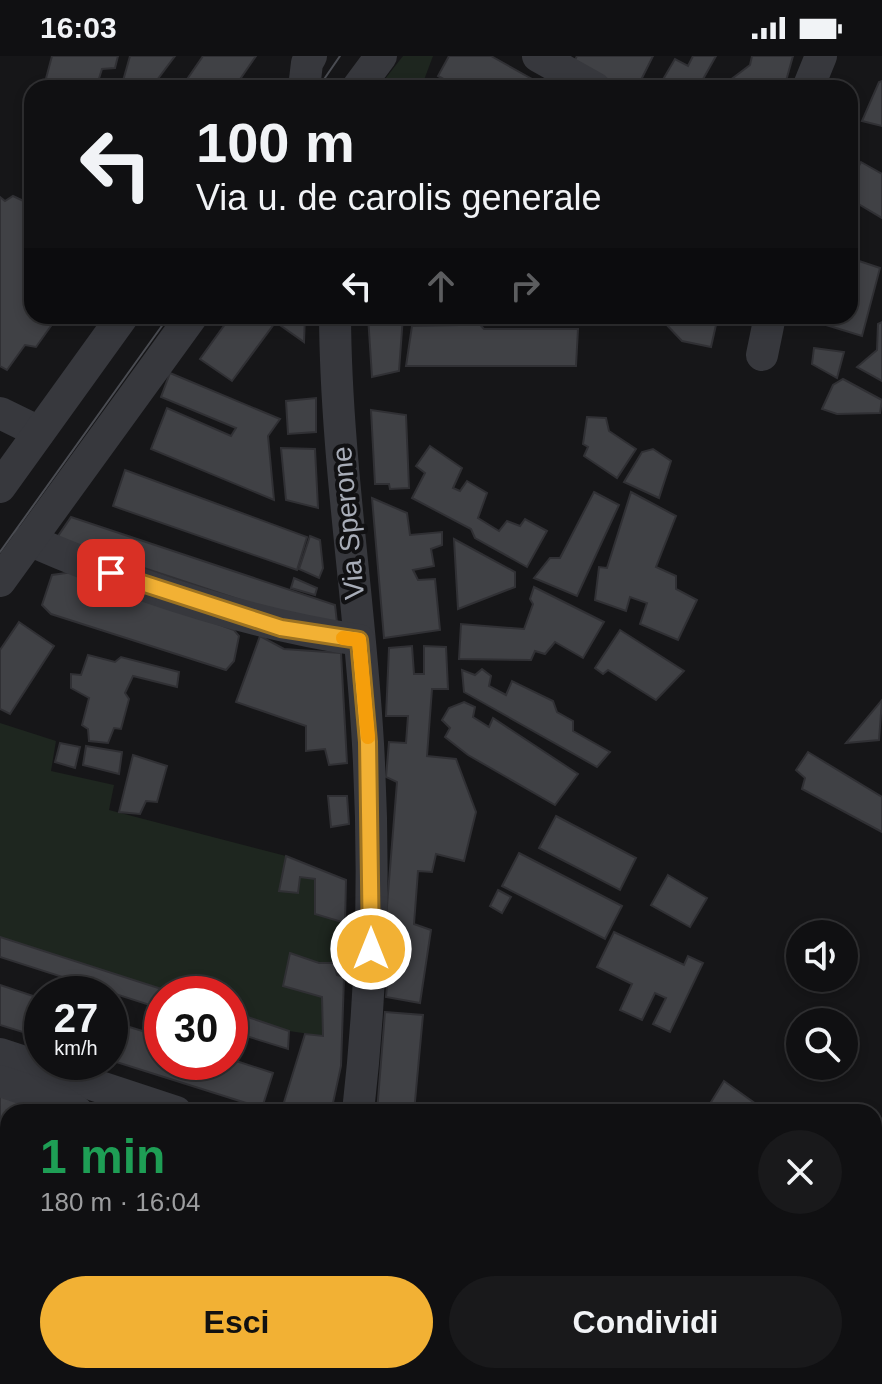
<!DOCTYPE html>
<html lang="it">
<meta charset="utf-8">
<style>
body{margin:0;font-family:Arial,sans-serif;background:#19191b;color:#f1f3f6;height:100vh;display:flex;flex-direction:column;font-size:30px;white-space:nowrap}
*{box-sizing:border-box;margin:0}
p{font-size:26px;color:#9c9d9f}
.icon{flex:none;width:44px;height:44px;fill:none;stroke:currentColor;stroke-width:2;stroke-linecap:round;stroke-linejoin:round}
.map{position:relative;flex:1;overflow:hidden}
.side{position:absolute;left:0px;top:1048px;width:882px;height:280px;display:flex;flex-direction:column;background:#101012;border-radius:24px 24px 0 0;box-shadow:0 4px 12px #0003,0 0 0 2px #303032}
.side>*{flex:none}
.guide{position:absolute;left:24px;top:24px;width:834px;height:244px;border-radius:24px;box-shadow:0 4px 12px #0003,0 0 0 2px #303032;background:#101012;color:#f1f3f6;overflow:hidden}
.buttons{position:absolute;left:786px;top:864px;display:grid;gap:16px}
.buttons a{display:grid;place-items:center;width:72px;height:72px;border-radius:50%;background:#101012;box-shadow:0 4px 12px #0003,0 0 0 2px #303032;font-size:40px}
.speed{position:absolute;left:24px;top:920px;display:flex;gap:16px;font-size:40px;font-weight:700;text-align:center}
.speed>*{display:grid;place-content:center;width:104px;height:104px;border-radius:50%;background:#101012;box-shadow:0 4px 12px #0003,0 0 0 2px #303032;line-height:1}
.speed small{font-size:20px;font-weight:400}
.speed .limit{border:12px solid #d22;background:#fff;color:#111}
.pin{position:absolute;display:grid;place-items:center;width:68px;height:68px;color:#fff;margin:-34px;border-radius:16px;box-shadow:0 4px 12px #0006}
.me{position:absolute;width:88px;margin:-44px;rotate:0deg;stroke-linejoin:round;filter:drop-shadow(0 0 6px #0008)}
.turn{display:flex;align-items:center;gap:28px;height:168px;padding:0 40px;font-size:36px}
.turn .icon{width:104px;height:104px;stroke-width:2.5}
.turn b{display:block;font-size:56px;line-height:68px}
.lanes{display:flex;align-items:center;height:76px;padding:0 40px;background:#0003;justify-content:center;gap:40px;direction:ltr}
.lanes .off{opacity:.35}
.round{display:grid;place-items:center;flex:none;width:84px;height:84px;border-radius:42px;background:#19191b}
.overview{display:flex;align-items:center;justify-content:space-between;height:136px;padding:0 40px}
h1{font-size:48px;font-weight:600;line-height:60px;color:#1e9e55}
.primary-button{display:flex;gap:16px;margin-top:auto;padding:16px 40px}
.primary-button a{flex:1;height:92px;border-radius:48px;background:#f2b134;color:#111;font-size:32px;font-weight:600;line-height:92px;text-align:center}
.primary-button a+a{background:#19191b;color:#f1f3f6}
.status{display:flex;justify-content:space-between;align-items:center;height:56px;padding:0 40px;background:#101012;direction:ltr}
.status svg{height:22px;fill:currentColor}
.map>svg:first-child{display:block}
</style>
<div class="status"><b>16:03</b><svg viewBox="0 0 49 12"><path d="M0 12V9h3v3zM5 12V6h3v6zM10 12V3h3v9zM15 12V0h3v12zM26 1h20v11H26zM47 4h2v5h-2z"/></svg></div>
<div class="map">
<svg width="882" height="1328" viewBox="0 0 882 1328">
<rect width="100%" height="100%" fill="#161618"/>
<!-- green -->
<g fill="#1e261f">
<path d="M403 0H433L421 32H378Z"/>
<path d="M0 667 56 685 51 715 114 729 109 754 286 800 279 835 298 837 300 821 315 823V858L345 867V906L319 907 290 897 283 930 322 941 323 980 289 975 230 955V938H177L0 881Z"/>
</g>
<!-- building -->
<g fill="#404145" stroke="#303034" stroke-width="2">
<path d="M52 0H118L115 12 102 13 96 32 44 30Z"/>
<path d="M130 0H175L151 32H121Z"/>
<path d="M203 0H256L234 32H181Z"/>
<path d="M449 0H491L548 32H460L438 20Z"/>
<path d="M577 0H653L637 32H615L572 9Z"/>
<path d="M693 0H716L698 32H658L675 3 688 10Z"/>
<path d="M752 0H793L784 32H728L725 28 750 9Z"/>
<path d="M882 25V70L862 65 879 26Z"/>
<path d="M861 106 882 118V162L850 143V126Z"/>
<path d="M13 140 32 149V260H58L36 291 25 289 7 314 0 310V141L5 145Z"/>
<path d="M850 202 880 212 862 280 823 268 826 260H850Z"/>
<path d="M231 260H280L232 325 200 303Z"/>
<path d="M282 260H305L304 286 277 267Z"/>
<path d="M368 260H403L399 315 372 321Z"/>
<path d="M463 260H481L476 264 484 273H578L576 310H406L412 270 459 269Z"/>
<path d="M665 260H718L711 291 682 285 663 265Z"/>
<path d="M882 266V325L857 311 877 294 878 268Z"/>
<path d="M814 292 844 296 837 322 812 308Z"/>
<path d="M170 317 280 363 268 380 274 444 151 393 167 352 231 380 236 372 161 341Z"/>
<path d="M843 323 882 344 880 357 837 358 822 353 833 329Z"/>
<path d="M316 342V376L288 378 286 345Z"/>
<path d="M371 354 406 359 409 432 390 433 389 428H375Z"/>
<path d="M587 361 606 362 609 375 636 393 617 422 584 400 588 391 583 388Z"/>
<path d="M430 390 462 412 453 432 460 435 467 425 487 437 478 462 499 475 507 465 520 470 525 463 547 475 527 511 475 482 471 473 412 442 425 417 416 410Z"/>
<path d="M281 392 315 393 318 452 286 444Z"/>
<path d="M653 393 671 405 659 442 624 426 642 396Z"/>
<path d="M125 414 307 481 297 514 113 450Z"/>
<path d="M594 436 619 449 577 540 534 522 550 502H560Z"/>
<path d="M631 436 676 460 656 511 676 520V533L697 544 678 584 640 568 647 547 630 541 626 555 595 544 599 511 607 512Z"/>
<path d="M372 442 407 457 410 479 442 476V489L431 493 434 510 413 514 418 524 435 523 440 574 384 582Z"/>
<path d="M71 461 335 549 338 576 56 483Z"/>
<path d="M310 480 320 484 323 512 319 522 299 513Z"/>
<path d="M454 483 515 516V531L458 553Z"/>
<path d="M73 516 101 522 103 532 120 538 126 534 234 574 239 580 234 605 226 614 51 558 42 549 52 519Z"/>
<path d="M294 522 317 532 315 539 291 532Z"/>
<path d="M534 531 604 566 583 602 555 586 545 598 535 595 531 604 459 603 461 568 524 573 533 548 530 543Z"/>
<path d="M19 566 54 590 10 658 0 653V594Z"/>
<path d="M620 574 684 615 656 644 608 614 603 618 595 612Z"/>
<path d="M260 580 284 593 341 597 347 707 329 709 325 693 306 695V670L236 646Z"/>
<path d="M412 590 414 618H424V590L446 591 448 633H432L427 700 456 703 476 756 464 805 436 798 432 816 418 815 414 868 431 874 420 947 386 941 393 861 386 862 397 726 386 721 389 686 406 687 408 660H386L389 592Z"/>
<path d="M88 599 115 606 121 601 179 616 177 631 133 620 125 637 129 643 121 673 114 672 108 687 89 685 88 673 82 669 89 642 71 632V618L81 619Z"/>
<path d="M482 613 491 620 489 630 506 639 512 625 553 645 557 656 573 665V675L610 696 597 711 464 636 462 614 475 619Z"/>
<path d="M882 644 879 684 846 687Z"/>
<path d="M464 646 475 651 473 661 489 671 493 662 578 718 555 749 468 699 445 681 450 672 442 664 449 652Z"/>
<path d="M60 687 80 691 75 712 55 706Z"/>
<path d="M86 690 122 696 119 718 83 709Z"/>
<path d="M808 696 882 741V776L802 733 805 722 796 714Z"/>
<path d="M133 699 167 710 157 746 146 745 140 758 119 756Z"/>
<path d="M328 740H347L349 768 331 771Z"/>
<path d="M556 760 636 802 620 834 539 792Z"/>
<path d="M519 797 622 850 605 883 502 830Z"/>
<path d="M286 800 346 824 345 867 315 858V823L300 821 298 837 279 835Z"/>
<path d="M668 819 707 842 690 871 651 849Z"/>
<path d="M498 834 511 841 502 857 490 850Z"/>
<path d="M614 876 684 909 688 900 703 907 670 976 653 968 666 942 655 937 642 964 620 954 632 928 597 911Z"/>
<path d="M0 881 177 938H162V953L0 901Z"/>
<path d="M290 897 319 907H334L337 919 344 921 341 1010 331 1056H281L305 978 323 980 322 941 283 930Z"/>
<path d="M0 929 42 943V982L0 969Z"/>
<path d="M230 955 289 975 288 993 230 975Z"/>
<path d="M385 956 423 959 414 1056H377Z"/>
<path d="M110 965 162 981V1006H230V1003L273 1017 262 1052 110 1004Z"/>
<path d="M724 1025 767 1056H705Z"/>
<path d="M0 1033 28 1042 24 1056H8V1114L5 1113 0 1128Z"/>
<path d="M882 1185V1203L875 1199Z"/>
<path d="M874 1279 882 1283V1323L874 1320Z"/>
<path d="M154 1320H262L260 1328H207L195 1323 188 1328H176Z"/>
<path d="M326 1320H385L383 1328H324Z"/>
<path d="M611 1320H684L703 1328H607Z"/>
</g>
<g fill="none" stroke-linecap="round" stroke-linejoin="round">
<!-- minor -->
<g stroke="#37383d" stroke-width="32">
<path d="M538 0 595 32"/>
<path d="M358 31 381 0"/>
<path d="M304 32 307 7 311 0"/>
<path d="M808 32 821 0"/>
<path d="M335 260C336 404 360 545 368 688 375 811 372 934 358 1056"/>
<path d="M762 299 770 260"/>
<path d="M0 357 39 376"/>
<path d="M0 431 123 260"/>
<path d="M29 484C134 530 246 567 359 584"/>
<path d="M0 525 192 260"/>
<path d="M0 998 176 1056"/>
<path d="M0 1025 60 1045 77 1056"/>
<path d="M0 1217 8 1199"/>
<path d="M303 1328 305 1320"/>
</g>
<!-- tram -->
<g stroke="#4a4c52" stroke-width="2">
<path d="M318 32 340 0"/>
<path d="M0 496 169 260"/>
</g>
</g>
<g fill="none" stroke-linecap="round" stroke-linejoin="round">
<!-- route casing -->
<g stroke="#9d7322" stroke-width="20">
<path id="route" d="M111 517 281 572 359 584 368 686 371 893"/>
</g>
<!-- route -->
<use href="#route" stroke="#f2b134" stroke-width="14"/>
<!-- slow -->
<path stroke="#f59e0b" stroke-width="14" d="M343 582 359 584 368 681"/>
</g>
<g text-anchor="middle" dominant-baseline="central" stroke-width="8" stroke-linejoin="round" paint-order="stroke">
<!-- street labels -->
<g font-size="28" fill="#a8adb8" stroke="#111113">
<text transform="translate(348 467) rotate(-95)">Via Sperone</text>
</g>
</g>
</svg>
<div class="buttons">
<a><svg class="icon" aria-label="sound" viewBox="0 0 24 24"><path d="M4 9h4l5-4v14l-5-4H4zM17 9q2 3 0 6"/></svg></a>
<a><svg class="icon" aria-label="search" viewBox="0 0 24 24"><circle cx="10" cy="10" r="6"/><path d="M15 15l6 6"/></svg></a>
</div>
<div class="speed"><div>27<small>km/h</small></div><div class="limit">30</div></div>
<div class="pin" style="left:111px;top:517px;background:#d93025"><svg class="icon" aria-label="arrive" viewBox="0 0 24 24"><path d="M6 21V4h12l-3 4 3 4H6"/></svg></div>
<svg class="me" style="left:371px;top:893px" viewBox="-20 -20 40 40"><circle r="17" fill="#f2b134" stroke="#fff" stroke-width="3"/><path d="M0-11L8 9 0 5-8 9z" fill="#fff"/></svg>
<div class="guide">
<div class="turn"><svg class="icon" aria-label="left" viewBox="0 0 24 24"><path d="M17 20v-9H6M10 6l-5 5 5 5"/></svg><div><b>100 m</b>Via u. de carolis generale</div></div>
<div class="lanes"><svg class="icon" aria-label="left" viewBox="0 0 24 24"><path d="M17 20v-9H6M10 6l-5 5 5 5"/></svg><svg class="icon off" aria-label="ahead" viewBox="0 0 24 24"><path d="M12 20V5M6 11l6-6 6 6"/></svg><svg class="icon off" aria-label="right" viewBox="0 0 24 24"><path d="M7 20v-9h11M14 6l5 5-5 5"/></svg></div>
</div>
<section class="side">
<div class="overview"><div><h1>1 min</h1><p>180 m · 16:04</p></div><a class="round"><svg class="icon" aria-label="close" viewBox="0 0 24 24"><path d="M6 6l12 12M18 6L6 18"/></svg></a></div>
<div class="primary-button"><a>Esci</a><a>Condividi</a></div>
</section>
</div>
